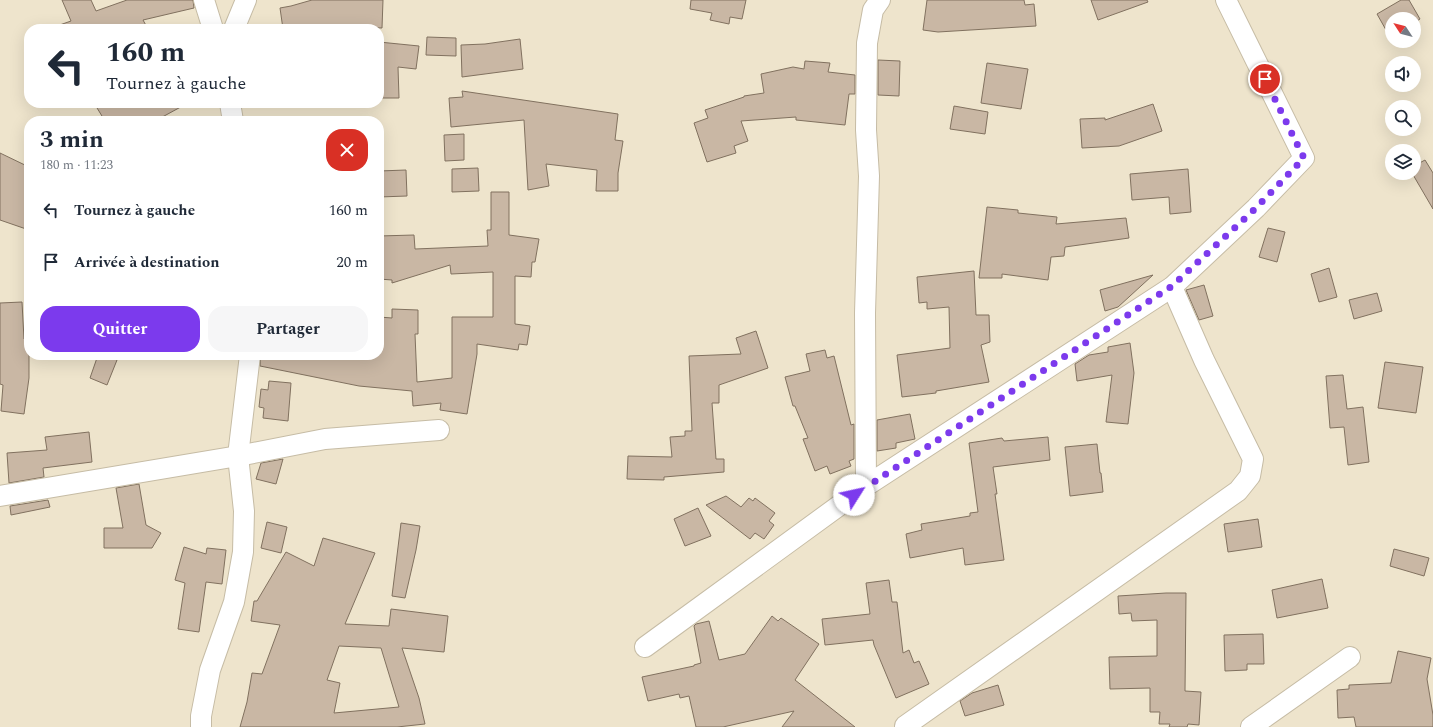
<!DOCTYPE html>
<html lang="fr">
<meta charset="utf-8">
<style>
body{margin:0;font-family:Spectral,serif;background:#f6f6f7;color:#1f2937;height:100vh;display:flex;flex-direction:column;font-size:15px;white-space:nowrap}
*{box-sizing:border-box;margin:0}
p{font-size:13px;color:#747a83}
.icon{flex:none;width:22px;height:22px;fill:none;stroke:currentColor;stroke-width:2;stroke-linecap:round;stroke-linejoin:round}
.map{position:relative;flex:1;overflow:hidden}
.drawer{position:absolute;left:24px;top:116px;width:360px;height:244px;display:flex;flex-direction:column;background:#fff;border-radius:16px;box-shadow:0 4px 16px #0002}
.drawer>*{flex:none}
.hud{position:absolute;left:24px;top:24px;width:360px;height:84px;border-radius:16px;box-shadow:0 4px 16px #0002;background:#fff;color:#1f2937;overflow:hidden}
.needle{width:26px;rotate:306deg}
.tools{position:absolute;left:1385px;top:12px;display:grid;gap:8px}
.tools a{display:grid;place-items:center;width:36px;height:36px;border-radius:50%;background:#fff;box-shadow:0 4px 16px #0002;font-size:20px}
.pin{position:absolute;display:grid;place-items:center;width:34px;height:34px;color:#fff;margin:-17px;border:2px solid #fff;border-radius:50%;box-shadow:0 1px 4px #0007}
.me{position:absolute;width:44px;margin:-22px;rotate:55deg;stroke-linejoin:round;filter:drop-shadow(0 0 3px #0008)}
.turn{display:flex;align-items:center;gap:14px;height:84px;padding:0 16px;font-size:18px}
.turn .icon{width:52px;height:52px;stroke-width:2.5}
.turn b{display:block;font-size:28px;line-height:34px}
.round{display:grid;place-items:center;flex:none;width:42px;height:42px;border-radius:16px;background:#f6f6f7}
.overview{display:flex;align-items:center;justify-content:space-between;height:68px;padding:0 16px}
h1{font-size:24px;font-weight:700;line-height:30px}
.primary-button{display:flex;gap:8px;margin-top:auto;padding:8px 16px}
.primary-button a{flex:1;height:46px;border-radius:16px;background:#7c3aed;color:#fff;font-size:16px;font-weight:700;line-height:46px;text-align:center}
.primary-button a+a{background:#f6f6f7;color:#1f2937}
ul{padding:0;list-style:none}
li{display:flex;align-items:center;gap:12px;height:52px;padding:0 16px}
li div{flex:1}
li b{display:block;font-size:15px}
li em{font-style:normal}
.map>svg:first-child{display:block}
</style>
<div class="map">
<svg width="1433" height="727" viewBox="0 0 1433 727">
<rect width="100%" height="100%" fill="#eee4cc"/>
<!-- building -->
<g fill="#c9b7a4" stroke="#81715f" fill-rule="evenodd">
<path d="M62 0H91L96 11 127 0H193L194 8 143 20 148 29H54V27L71 21Z"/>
<path d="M312 0H383L382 28 315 26V29H283L280 8 291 6Z"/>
<path d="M691 0H746L742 19 730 17 729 24 710 20 712 13 690 9Z"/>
<path d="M927 0H1024L1025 5 1034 4 1036 26 938 32 923 30Z"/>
<path d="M1091 0H1147L1148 2 1098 20Z"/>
<path d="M1401 0H1409L1420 19 1414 23V19H1392V36L1390 37 1377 14Z"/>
<path d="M427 37 456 38V56L426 55Z"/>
<path d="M520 39 523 69 462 77 461 45 485 44Z"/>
<path d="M379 42 419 46 416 69 398 67 399 98H379Z"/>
<path d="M878 60 900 61 899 96 878 95Z"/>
<path d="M805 61 830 63 828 72 855 75V94H849L845 125 796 120V117L741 121 748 141 734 146 736 153 707 162 694 123 708 118 705 110 744 97V96L764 93 761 74 793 67 804 69Z"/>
<path d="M987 63 1028 69 1021 109 981 103Z"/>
<path d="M462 91 618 114 615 140 623 141 618 173V191H596L597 170 546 164 549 186 528 190 524 120 451 127 449 98 463 97Z"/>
<path d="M94 103H188L155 121H105Z"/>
<path d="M1153 104 1162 131 1119 146 1082 148 1080 119 1105 118V120Z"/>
<path d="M954 106 988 112 985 134 950 129Z"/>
<path d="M464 134V160L445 161 444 135Z"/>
<path d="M0 153 29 167V230L0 220Z"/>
<path d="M1425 160 1433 173V209L1412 173H1414V166Z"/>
<path d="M478 168 479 191 452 192V169Z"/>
<path d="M1188 169 1191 212 1170 214 1169 197 1132 200 1130 174Z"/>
<path d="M406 170 407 196 379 197V171Z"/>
<path d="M491 192H509V235L539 239 535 262H532L531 277 515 276V324L530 326 527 345 519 344 518 350 477 344V354L467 414 440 410 441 403 413 406 412 391 359 386 260 366 261 355H379V317L392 318V309L418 310V334H415L417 382 452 378V317H493V272L451 274 450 265 392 283V280L379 279V236L414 235 415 249 488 246 487 230H491Z"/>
<path d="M987 207 1018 210V213L1057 217 1056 224 1126 218 1129 238 1065 247 1064 256 1051 257 1048 280 1002 274V278H979Z"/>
<path d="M1268 228 1285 232 1277 262 1259 257Z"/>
<path d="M1329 268 1337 297 1319 302 1311 274Z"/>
<path d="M974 271 976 315H989L990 342 981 345 989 382 936 391V393L902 397 897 355 950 348 949 307 927 309V302L919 303 917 277Z"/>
<path d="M1153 275 1118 307 1105 311 1100 290Z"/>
<path d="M1204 285 1213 316 1199 320 1186 290Z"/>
<path d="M1377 293 1382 311 1354 319 1349 300Z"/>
<path d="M22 302 24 339H29V378L24 414 1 411 3 385 0 384V303Z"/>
<path d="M756 331 768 368 719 385V403H712L716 459H724V472L664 477V480L627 479 628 456 672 457 670 437 685 436V431H692L689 356 741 354 736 338Z"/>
<path d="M1130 343 1134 373 1128 424 1106 422 1112 375 1077 381 1075 364 1089 355 1108 352V347Z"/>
<path d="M825 350 827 358 834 356 851 425 854 424V459L849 461 851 466 830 474 827 466 815 471 803 439 808 438 795 406H793L785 377 810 371 806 354Z"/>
<path d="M98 355H105L117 360 107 385 90 378Z"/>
<path d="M1385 362 1423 367 1416 413 1378 408Z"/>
<path d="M1343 375 1347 409 1363 407 1369 462 1348 465 1344 427 1330 428 1326 376Z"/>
<path d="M269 381 291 383 288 421 263 418 264 408 259 407 261 389 268 390Z"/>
<path d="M910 414 915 439 896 443V448L877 451V420Z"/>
<path d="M89 432 92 462 43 468 44 477 9 483 7 453 47 450 45 437Z"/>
<path d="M1048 437 1050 460 993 467 997 494H995L1004 560 965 565 963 548 910 558 906 534 922 530 921 524 970 516V513L978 512 969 443 1002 438 1004 441Z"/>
<path d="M1097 444 1100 473H1101L1103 492 1070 496 1065 447Z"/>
<path d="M283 459 276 484 256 479 261 463Z"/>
<path d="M139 484 146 525 161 533 152 548H104V528H123L116 488Z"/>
<path d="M726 496 741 507 749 498 753 501 755 498 775 513 769 521 774 525 764 539 755 533 750 539 706 505Z"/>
<path d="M48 500 50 507 11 515 10 506Z"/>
<path d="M698 508 711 536 685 546 674 519Z"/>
<path d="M1258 519 1262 547 1228 552 1224 524Z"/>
<path d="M267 522 287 527 281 553 261 548Z"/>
<path d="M401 523 420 526 416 550 405 598 392 596Z"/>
<path d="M323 538 375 553 345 624 389 626 391 609 448 616 444 652 402 648 419 698 425 724 397 727H240L247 702 252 673 262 674 280 625 251 621 254 601H257L286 552 314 566ZM339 646 381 648 399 707 334 713 340 683 327 680Z"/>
<path d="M184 547 206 554 207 548 226 550 222 584 206 582 199 632 178 629 185 583 175 580Z"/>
<path d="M1394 549 1429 558 1424 576 1390 566Z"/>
<path d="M1322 579 1328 608 1277 618 1272 590Z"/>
<path d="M889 580 892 602H897L903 653 909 650 914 663 919 661 929 684 896 698 874 645 873 640 825 645 822 619 870 614 866 583Z"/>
<path d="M1166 593H1186L1185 691 1201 692 1199 725 1188 724 1187 727H1169L1170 724H1159L1160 712H1150V688L1110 689 1109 657 1157 656V620L1132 621 1131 613 1119 614 1118 596Z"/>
<path d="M772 616 778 621 781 618 819 644 795 680 855 727H782L794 711 723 727H696L689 696 680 698 679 694 648 701 642 677 694 666V665L701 663 694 626 696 624 709 621 719 660 745 654Z"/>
<path d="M1263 634 1264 664H1247V670L1225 671 1224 635Z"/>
<path d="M1398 651 1431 658 1427 679 1433 715V727H1356L1354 717 1338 718 1337 690 1349 689V685L1391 683Z"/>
<path d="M998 685 1004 705 965 716 960 701 972 693Z"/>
</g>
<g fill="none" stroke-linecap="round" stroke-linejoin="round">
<!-- minor casing -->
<g stroke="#c6bca5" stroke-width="22">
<g id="minor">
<path d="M204 0 213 29"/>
<path d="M234 29 246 0"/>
<path d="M230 103 233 121"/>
<path d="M866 486 865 313 869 176 866 130 867 43 873 10 880 0"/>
<path d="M0 496 238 456 325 439 439 430"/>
<path d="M645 647 866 486 1172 287 1256 208 1304 158 1226 0"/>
<path d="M201 727V716L210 670 234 602 243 552 244 511 238 456 250 355"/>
<path d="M906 727 905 726 1238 491 1250 476 1253 459 1204 360 1172 287"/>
<path d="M1251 727 1350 657"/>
</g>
</g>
<!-- minor -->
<use href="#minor" stroke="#fff" stroke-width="20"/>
</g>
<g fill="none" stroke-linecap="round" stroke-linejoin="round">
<!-- route -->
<path stroke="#7c3aed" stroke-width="7" stroke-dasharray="0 12.6" d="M854 495 1172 286 1256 208 1304 158 1265 79"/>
</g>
</svg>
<div class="tools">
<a><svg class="needle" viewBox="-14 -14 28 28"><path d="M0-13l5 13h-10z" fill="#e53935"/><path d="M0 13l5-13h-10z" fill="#747a83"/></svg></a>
<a><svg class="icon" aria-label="sound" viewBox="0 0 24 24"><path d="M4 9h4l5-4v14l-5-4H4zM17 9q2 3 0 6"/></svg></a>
<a><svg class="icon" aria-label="search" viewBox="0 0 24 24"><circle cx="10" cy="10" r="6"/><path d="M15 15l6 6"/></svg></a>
<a><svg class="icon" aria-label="layers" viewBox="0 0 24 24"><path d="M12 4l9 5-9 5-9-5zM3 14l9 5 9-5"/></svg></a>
</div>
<div class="pin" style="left:1265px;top:79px;background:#d93025"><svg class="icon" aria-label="arrive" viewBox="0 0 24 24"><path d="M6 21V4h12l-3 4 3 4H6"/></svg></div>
<svg class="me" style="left:854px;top:495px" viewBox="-20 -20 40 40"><circle r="19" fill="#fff"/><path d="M0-13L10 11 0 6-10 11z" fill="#7c3aed"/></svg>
<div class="hud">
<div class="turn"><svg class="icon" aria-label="left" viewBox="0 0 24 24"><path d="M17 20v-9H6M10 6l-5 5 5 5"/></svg><div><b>160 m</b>Tournez à gauche</div></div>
</div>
<section class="drawer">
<div class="overview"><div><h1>3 min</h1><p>180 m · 11:23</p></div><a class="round" style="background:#d93025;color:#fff"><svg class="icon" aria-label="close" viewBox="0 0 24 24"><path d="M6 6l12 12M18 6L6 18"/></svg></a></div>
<ul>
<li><svg class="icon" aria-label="left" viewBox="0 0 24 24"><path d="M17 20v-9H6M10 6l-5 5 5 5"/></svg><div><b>Tournez à gauche</b></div><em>160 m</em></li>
<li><svg class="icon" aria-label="arrive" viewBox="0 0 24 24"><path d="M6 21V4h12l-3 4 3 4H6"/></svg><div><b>Arrivée à destination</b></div><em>20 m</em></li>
</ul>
<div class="primary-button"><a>Quitter</a><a>Partager</a></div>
</section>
</div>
